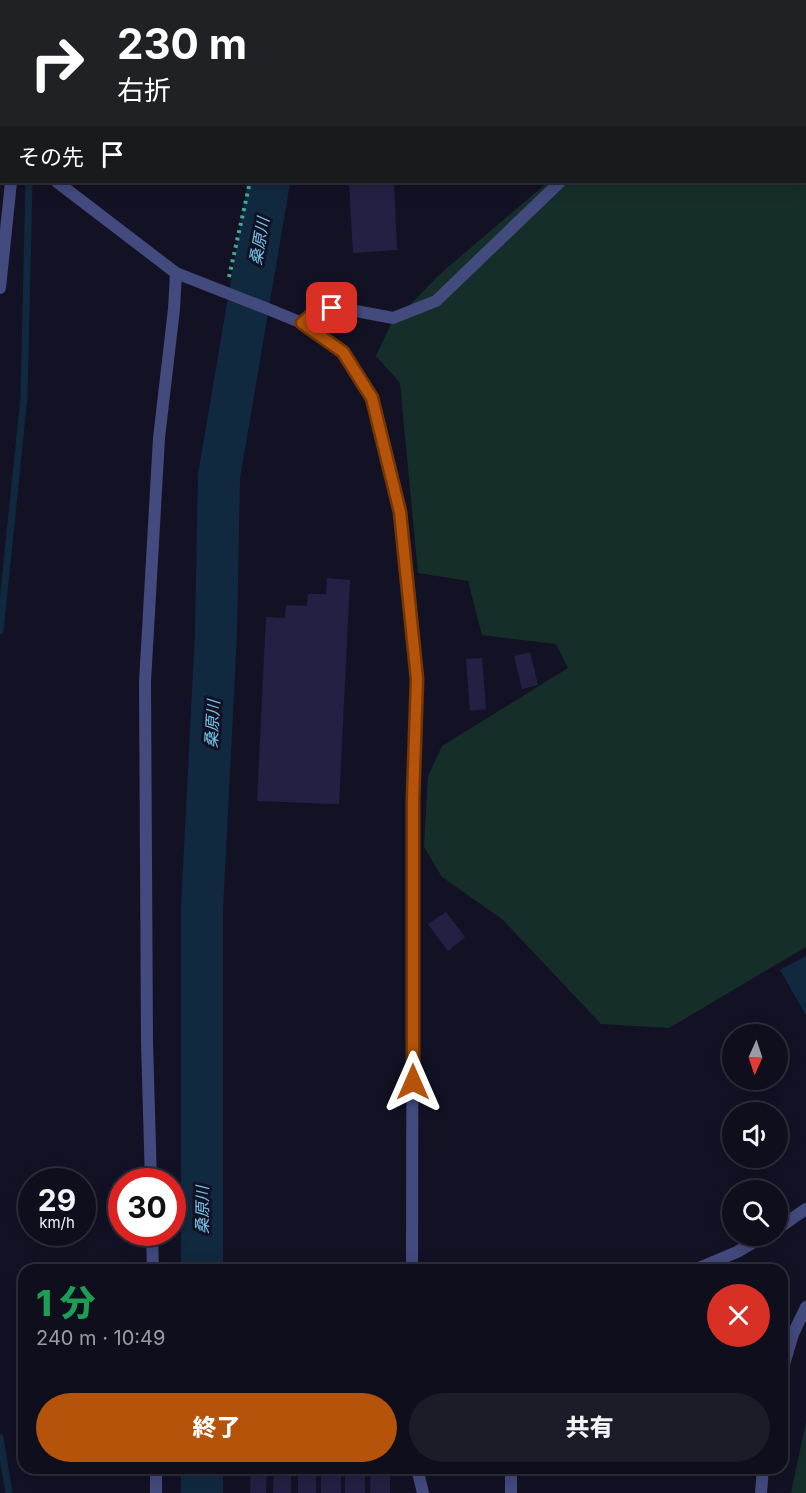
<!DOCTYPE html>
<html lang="ja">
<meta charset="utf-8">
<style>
body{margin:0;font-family:Inter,"Noto Sans JP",sans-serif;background:#1c1c29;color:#f1f3f6;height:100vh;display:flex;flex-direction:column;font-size:22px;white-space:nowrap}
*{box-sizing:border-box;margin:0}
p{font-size:20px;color:#9b9ca3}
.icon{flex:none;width:33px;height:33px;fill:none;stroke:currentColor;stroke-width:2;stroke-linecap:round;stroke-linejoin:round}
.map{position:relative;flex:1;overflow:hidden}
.sheet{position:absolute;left:18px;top:1264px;width:770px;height:210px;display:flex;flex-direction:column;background:#0e0e1c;border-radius:18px;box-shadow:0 3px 15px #0003,0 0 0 2px #2e2e3b}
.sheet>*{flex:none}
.hud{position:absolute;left:0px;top:0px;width:807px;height:183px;box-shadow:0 3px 15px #0003,0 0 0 2px #2e2e3b;background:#202124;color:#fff;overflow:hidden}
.needle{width:39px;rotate:183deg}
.buttons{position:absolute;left:722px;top:1024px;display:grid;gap:12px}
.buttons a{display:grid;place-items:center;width:66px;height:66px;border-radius:50%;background:#0e0e1c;box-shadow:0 3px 15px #0003,0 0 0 2px #2e2e3b;font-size:30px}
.speed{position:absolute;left:18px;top:1168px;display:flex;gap:12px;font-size:30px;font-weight:700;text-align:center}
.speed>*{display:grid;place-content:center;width:78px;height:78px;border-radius:50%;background:#0e0e1c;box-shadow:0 3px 15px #0003,0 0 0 2px #2e2e3b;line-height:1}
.speed small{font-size:15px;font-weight:400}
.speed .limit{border:9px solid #d22;background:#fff;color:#111}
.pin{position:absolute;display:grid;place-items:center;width:51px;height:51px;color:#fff;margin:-26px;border-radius:12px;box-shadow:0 3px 9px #0006}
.me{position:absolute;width:66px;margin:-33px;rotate:0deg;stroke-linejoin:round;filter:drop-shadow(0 0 4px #0008)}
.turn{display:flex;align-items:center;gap:21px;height:126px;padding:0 18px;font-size:27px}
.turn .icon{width:78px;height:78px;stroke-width:2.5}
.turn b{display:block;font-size:42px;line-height:51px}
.then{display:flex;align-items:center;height:57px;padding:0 18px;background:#0003;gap:12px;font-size:22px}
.round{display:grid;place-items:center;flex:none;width:63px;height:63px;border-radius:32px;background:#1c1c29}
.headline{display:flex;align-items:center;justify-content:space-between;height:102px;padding:0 18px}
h1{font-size:36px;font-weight:800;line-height:45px;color:#1e9e55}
.button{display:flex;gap:12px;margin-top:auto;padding:12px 18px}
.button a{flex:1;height:69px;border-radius:36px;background:#b45309;color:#fff;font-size:24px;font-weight:800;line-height:69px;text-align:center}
.button a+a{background:#1c1c29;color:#f1f3f6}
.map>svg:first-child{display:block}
</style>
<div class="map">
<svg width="806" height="1493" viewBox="0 0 806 1493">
<rect width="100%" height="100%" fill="#131225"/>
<!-- green -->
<g fill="#162e2a">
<path d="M324 0H806V947L669 1028 601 1024 502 919 442 877 424 847 428 776 442 746 568 668 556 644 482 635 468 581 418 573 400 383 376 356 391 324 440 274 548 182H806V2Z"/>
<path d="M806 1422V1493H791Z"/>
</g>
<!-- water -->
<path fill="#11293f" d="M806 956V1015L780 970Z"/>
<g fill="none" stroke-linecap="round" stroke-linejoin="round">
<!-- stream -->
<g stroke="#11293f" stroke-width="7">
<path d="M0 107 2 108"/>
<path d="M0 631 24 397 29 182"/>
<path d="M0 1438 9 1493"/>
</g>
<!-- river -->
<g stroke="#11293f" stroke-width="42">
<path d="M298 2 299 0"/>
<path d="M202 1270V909L216 633 219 476 269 182"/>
<path d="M202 1493V1468"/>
</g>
</g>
<!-- building -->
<g fill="#232143">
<path d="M349 182H394L397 250 353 253Z"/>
<path d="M327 578 350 580 339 804 257 801 266 617 285 618 286 605 307 606 308 594H326Z"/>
<path d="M530 652 538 685 522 689 514 656Z"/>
<path d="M482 658 486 709 470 711 466 659Z"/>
<path d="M446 912 465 937 448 951 428 924Z"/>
<path d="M251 1468H267L266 1493H250Z"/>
<path d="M274 1468H291V1493H273Z"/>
<rect x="298" y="1468" width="18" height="25"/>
<rect x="321" y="1468" width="20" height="25"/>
<rect x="345" y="1468" width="20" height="25"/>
<path d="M371 1468H390V1493H370Z"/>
</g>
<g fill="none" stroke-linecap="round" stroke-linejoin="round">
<!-- path -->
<g stroke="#3faa93" stroke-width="4" stroke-dasharray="3 4.5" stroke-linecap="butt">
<path d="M278 2V0"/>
<path d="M229 277 250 182"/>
</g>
<!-- minor -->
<g stroke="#434a7e" stroke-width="12">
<path d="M768 2 771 0"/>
<path d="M0 288 11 182"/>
<path d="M273 311 302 323 343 352 372 398 400 512 417 679 413 799 412 1270"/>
<path d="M302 323 319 308 345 309 393 318 436 301 560 182"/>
<path d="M151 1182 147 1042 145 682 159 438 174 309 176 273"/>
<path d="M777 1229 806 1209"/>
<path d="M152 1233 153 1270"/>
<path d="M694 1270 737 1252 764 1236"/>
<path d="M417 1468 423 1493"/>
<path d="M156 1493V1468"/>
<path d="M511 1493V1468"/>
</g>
<!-- tertiary -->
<g stroke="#434a7e" stroke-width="12">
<path d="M0 140 2 141"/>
<path d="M57 182 176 273 273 311"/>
<path d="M782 1371 793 1334 806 1307"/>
<path d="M761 1493 763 1468"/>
</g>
</g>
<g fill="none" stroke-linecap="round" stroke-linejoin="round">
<!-- route casing -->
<g stroke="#753606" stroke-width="15">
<path id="route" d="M332 308H319L302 323 343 352 372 398 400 512 417 679 413 799V1082"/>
</g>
<!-- route -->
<use href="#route" stroke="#b45309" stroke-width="10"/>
</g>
<g text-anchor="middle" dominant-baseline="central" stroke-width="6" stroke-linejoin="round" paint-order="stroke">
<!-- water labels -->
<g font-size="16" font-style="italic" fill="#76c8ed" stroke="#131225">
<text transform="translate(259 241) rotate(-80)">桑原川</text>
<text transform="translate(212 724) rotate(-87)">桑原川</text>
<text transform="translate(202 1210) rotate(-90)">桑原川</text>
</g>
</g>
</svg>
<div class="buttons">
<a><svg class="needle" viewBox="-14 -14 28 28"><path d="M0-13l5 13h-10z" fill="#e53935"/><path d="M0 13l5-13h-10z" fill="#9b9ca3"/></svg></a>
<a><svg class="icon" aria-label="sound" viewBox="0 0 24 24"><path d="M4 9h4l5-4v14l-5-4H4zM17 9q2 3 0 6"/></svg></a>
<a><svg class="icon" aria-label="search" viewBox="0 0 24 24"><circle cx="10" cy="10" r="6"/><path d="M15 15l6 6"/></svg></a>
</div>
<div class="speed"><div>29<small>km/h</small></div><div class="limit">30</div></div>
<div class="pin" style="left:332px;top:308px;background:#d93025"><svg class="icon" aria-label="arrive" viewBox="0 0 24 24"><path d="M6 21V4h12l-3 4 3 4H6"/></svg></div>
<svg class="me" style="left:413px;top:1082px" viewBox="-20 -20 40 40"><path d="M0-17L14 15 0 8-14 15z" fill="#b45309" stroke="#fff" stroke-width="4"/></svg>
<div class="hud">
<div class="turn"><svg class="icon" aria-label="right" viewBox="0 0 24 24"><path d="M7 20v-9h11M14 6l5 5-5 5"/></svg><div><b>230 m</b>右折</div></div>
<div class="then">その先<svg class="icon" aria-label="arrive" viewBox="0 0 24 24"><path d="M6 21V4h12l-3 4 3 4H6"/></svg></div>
</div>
<section class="sheet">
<div class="headline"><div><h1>1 分</h1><p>240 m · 10:49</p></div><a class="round" style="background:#d93025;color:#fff"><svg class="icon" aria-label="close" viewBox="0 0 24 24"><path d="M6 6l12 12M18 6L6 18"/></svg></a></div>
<div class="button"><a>終了</a><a>共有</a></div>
</section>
</div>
